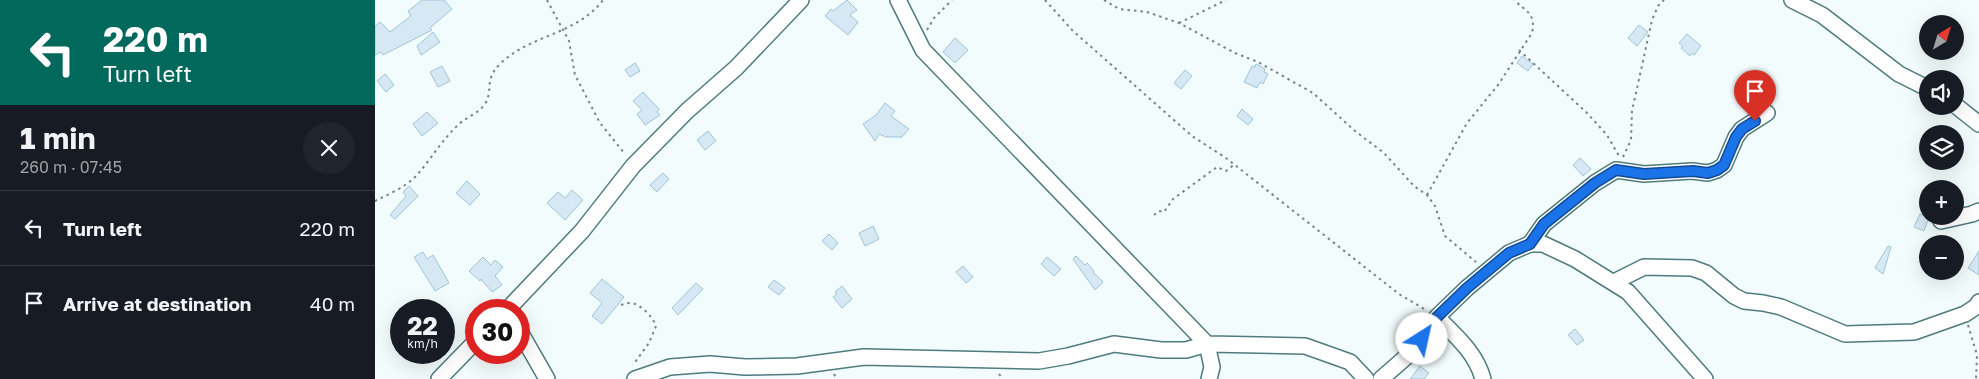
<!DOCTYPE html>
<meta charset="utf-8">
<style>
body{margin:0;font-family:"Golos Text",sans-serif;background:#20242c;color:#f1f3f6;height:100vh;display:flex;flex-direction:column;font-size:19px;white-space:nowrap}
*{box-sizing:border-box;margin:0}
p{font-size:16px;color:#9ea1a6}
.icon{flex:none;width:28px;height:28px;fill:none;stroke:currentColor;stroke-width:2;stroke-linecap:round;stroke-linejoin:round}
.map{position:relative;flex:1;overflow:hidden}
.side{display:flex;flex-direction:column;background:#171b24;width:375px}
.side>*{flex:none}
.banner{background:#00695c;color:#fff;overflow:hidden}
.needle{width:32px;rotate:38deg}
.tools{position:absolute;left:1544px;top:15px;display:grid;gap:10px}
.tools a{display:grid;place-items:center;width:45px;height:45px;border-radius:50%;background:#171b24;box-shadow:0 5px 20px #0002;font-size:25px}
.speed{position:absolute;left:15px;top:299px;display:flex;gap:10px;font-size:25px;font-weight:700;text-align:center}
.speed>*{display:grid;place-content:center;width:65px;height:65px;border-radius:50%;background:#171b24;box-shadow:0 5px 20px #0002;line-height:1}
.speed small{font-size:12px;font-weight:400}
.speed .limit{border:8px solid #d22;background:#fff;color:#111}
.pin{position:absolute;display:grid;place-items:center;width:42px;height:42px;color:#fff;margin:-51px -21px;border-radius:50% 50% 50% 0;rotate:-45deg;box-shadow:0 0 5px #0007}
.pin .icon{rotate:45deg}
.me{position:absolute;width:55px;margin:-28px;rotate:35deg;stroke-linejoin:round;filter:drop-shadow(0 0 4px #0008)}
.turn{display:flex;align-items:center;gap:18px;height:105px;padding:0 20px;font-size:22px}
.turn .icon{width:65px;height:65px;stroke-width:2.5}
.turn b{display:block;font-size:35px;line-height:42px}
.round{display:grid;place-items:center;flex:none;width:52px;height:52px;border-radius:26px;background:#20242c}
.overview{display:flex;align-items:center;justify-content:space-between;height:85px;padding:0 20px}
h1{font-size:30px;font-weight:700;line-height:38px}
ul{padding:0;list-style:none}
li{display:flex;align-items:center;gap:15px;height:75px;padding:0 20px;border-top:1px solid #363941}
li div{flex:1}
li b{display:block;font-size:19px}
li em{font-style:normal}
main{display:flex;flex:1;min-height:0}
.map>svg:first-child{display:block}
</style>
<main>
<section class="side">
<div class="banner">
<div class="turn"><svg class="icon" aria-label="left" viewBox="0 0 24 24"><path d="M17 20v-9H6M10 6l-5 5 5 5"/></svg><div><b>220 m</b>Turn left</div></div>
</div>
<div class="overview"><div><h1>1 min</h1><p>260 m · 07:45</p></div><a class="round"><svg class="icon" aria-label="close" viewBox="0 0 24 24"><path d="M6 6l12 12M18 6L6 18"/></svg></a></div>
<ul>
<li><svg class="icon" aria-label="left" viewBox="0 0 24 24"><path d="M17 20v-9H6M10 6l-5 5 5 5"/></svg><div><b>Turn left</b></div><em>220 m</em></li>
<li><svg class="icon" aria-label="arrive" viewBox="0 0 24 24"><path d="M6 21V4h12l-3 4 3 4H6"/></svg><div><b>Arrive at destination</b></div><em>40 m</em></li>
</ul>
</section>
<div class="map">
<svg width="1604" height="379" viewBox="0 0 1604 379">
<rect width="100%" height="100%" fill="#f3fcfd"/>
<!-- building -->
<g fill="#d6e8f3" stroke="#9fc5d9">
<path d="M47 0H69L77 9 55 28 57 30 8 55 6 52 0 55V26L5 22 15 32 36 16 33 11Z"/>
<path d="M472 0 482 10 475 15 483 22 473 35 450 16 456 9 458 11Z"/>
<path d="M1264 25 1273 32 1262 46 1253 38Z"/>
<path d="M58 32 65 42 46 55 42 46Z"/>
<path d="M1312 34 1326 46 1319 55 1317 53 1315 56 1306 48 1308 46 1304 43Z"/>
<path d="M580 38 593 50 580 63 568 52Z"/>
<path d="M1147 56 1158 64 1153 71 1142 63Z"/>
<path d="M260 63 265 71 255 77 250 70Z"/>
<path d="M881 64 890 69 889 72 893 74 888 84 885 82 882 88 869 82 877 66 880 67Z"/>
<path d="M67 66 75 81 63 87 55 72Z"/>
<path d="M810 70 817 76 806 89 799 83Z"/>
<path d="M10 74 19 85 11 92 2 81Z"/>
<path d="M268 92 284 109 282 112 285 115 270 125 262 114 267 110 258 101Z"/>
<path d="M510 103 520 111 516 116 534 129 527 137H511L504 134 500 141 488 124 501 115Z"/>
<path d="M867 109 878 119 873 125 862 116Z"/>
<path d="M52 112 63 123 47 136 38 124Z"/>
<path d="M333 131 341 141 330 150 322 140Z"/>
<path d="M1205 158 1216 169 1208 176 1198 165Z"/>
<path d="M288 173 294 179 282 192 275 185Z"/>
<path d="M92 181 105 194 95 205 81 193Z"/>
<path d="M34 186 43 196 20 219 15 215 31 196 28 192Z"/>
<path d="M197 190 208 200 190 220 172 203 183 192 190 198Z"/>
<path d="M1545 214 1554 217 1549 231 1539 227Z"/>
<path d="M498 226 504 239 490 246 484 233Z"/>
<path d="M454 234 463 243 457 250 447 241Z"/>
<path d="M1513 246 1516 247 1508 274 1500 268Z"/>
<path d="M1604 251V275L1593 268Z"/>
<path d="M48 252 52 259 58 255 74 283 60 291 39 257Z"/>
<path d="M701 256 710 265 712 263 719 271 718 272 728 282 720 290 698 259Z"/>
<path d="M108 257 116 265 120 260 128 267 120 276 127 285 117 292 106 279 105 281 94 271Z"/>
<path d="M672 257 686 269 679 276 666 264Z"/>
<path d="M588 266 598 277 591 283 581 272Z"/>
<path d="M227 279 249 297 227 324 217 316 227 303 215 293Z"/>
<path d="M399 280 410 288 404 295 393 287Z"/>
<path d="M321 283 328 289 303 315 297 308Z"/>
<path d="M467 286 477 299 467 308 458 297 462 294 460 292Z"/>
<path d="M1200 329 1209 340 1202 345 1193 335Z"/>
<path d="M1045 366 1054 373 1049 379H1035Z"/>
</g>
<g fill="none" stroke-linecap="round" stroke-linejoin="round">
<!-- minor casing -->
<g stroke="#4f7b7e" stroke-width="18">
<g id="minor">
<path d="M523 0 548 50 832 344 930 346 975 362 991 379"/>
<path d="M1417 0 1447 15 1524 74 1552 88"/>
<path d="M1580 105 1604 124"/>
<path d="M1566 221 1597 214 1604 211"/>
<path d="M1155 244 1169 224 1220 183 1241 170 1269 174 1317 171 1333 173 1342 170 1349 165 1361 137 1367 129 1392 113"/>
<path d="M1239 282 1269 267 1317 268 1331 273 1359 296 1369 301 1388 303 1406 307 1470 334 1539 332 1590 314 1602 306 1604 302"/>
<path d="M132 310 207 231 258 166 312 111 361 68 426 0"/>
<path d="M1062 317C1081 336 1101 353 1108 379"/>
<path d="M144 330 172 379"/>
<path d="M64 379 101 341"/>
<path d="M260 379 295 367 335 364 370 367 422 366 489 357 664 361 693 356 739 344 786 350H811L832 344 837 367 834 379"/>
<path d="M1006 379 1039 350 1062 317 1092 288 1134 253 1155 244H1168L1200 259 1253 292 1330 379"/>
</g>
</g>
<!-- path -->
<g stroke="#778485" stroke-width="2" stroke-dasharray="2.5 4" stroke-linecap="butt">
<path d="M172 0 194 41 200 75 225 123 250 154"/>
<path d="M670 0 698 31 817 136 851 158 1024 294 1051 310"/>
<path d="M729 0 744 9 772 12 804 23 860 53 883 62 938 93 980 131 1009 153 1039 186 1052 195 1060 206 1070 236 1101 262"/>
<path d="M804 23 851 0"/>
<path d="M552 30 559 18 577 0"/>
<path d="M1144 50 1211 112 1232 135 1244 156"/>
<path d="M1248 157 1256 140 1257 111 1277 20 1283 6 1289 0"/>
<path d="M1052 195 1092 123 1123 85 1157 33C1161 14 1152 12 1139 0"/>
<path d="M0 201C14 194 31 187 42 175 56 159 67 140 83 125 91 117 103 114 110 104 119 89 108 80 126 63 155 35 203 34 228 0"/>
<path d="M779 215 784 211 789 212 798 199 842 167 851 171 860 164"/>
<path d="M246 305C249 304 252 303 255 303 265 303 278 317 281 326L274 343 258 365"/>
<path d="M1593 325 1602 355 1601 379"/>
<path d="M459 374 462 379"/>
<path d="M624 374 628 379"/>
</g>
<!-- minor -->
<use href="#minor" stroke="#fff" stroke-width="15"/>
</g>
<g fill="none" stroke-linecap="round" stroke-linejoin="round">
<!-- route casing -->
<g stroke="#114b97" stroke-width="12">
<path id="route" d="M1047 339 1062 317 1092 288 1134 253 1155 244 1169 224 1220 183 1241 170 1269 174 1318 171 1333 173 1342 170 1349 165 1361 137 1367 129 1380 121"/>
</g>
<!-- route -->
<use href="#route" stroke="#1a73e8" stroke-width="9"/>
</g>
</svg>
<div class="tools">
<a><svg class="needle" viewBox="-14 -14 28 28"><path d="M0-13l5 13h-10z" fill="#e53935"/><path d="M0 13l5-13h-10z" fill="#9ea1a6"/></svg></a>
<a><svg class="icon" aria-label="sound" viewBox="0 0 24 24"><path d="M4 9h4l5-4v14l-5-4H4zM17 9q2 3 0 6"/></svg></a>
<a><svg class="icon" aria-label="layers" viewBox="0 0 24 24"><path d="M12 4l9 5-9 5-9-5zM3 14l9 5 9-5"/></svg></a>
<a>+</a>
<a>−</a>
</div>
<div class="speed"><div>22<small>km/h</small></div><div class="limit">30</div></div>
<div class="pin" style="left:1380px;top:121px;background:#d93025"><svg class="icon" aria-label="arrive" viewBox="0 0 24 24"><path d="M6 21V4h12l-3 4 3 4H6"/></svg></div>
<svg class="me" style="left:1047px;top:339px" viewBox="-20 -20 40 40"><circle r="19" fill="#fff"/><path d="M0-13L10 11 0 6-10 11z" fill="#1a73e8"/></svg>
</div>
</main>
